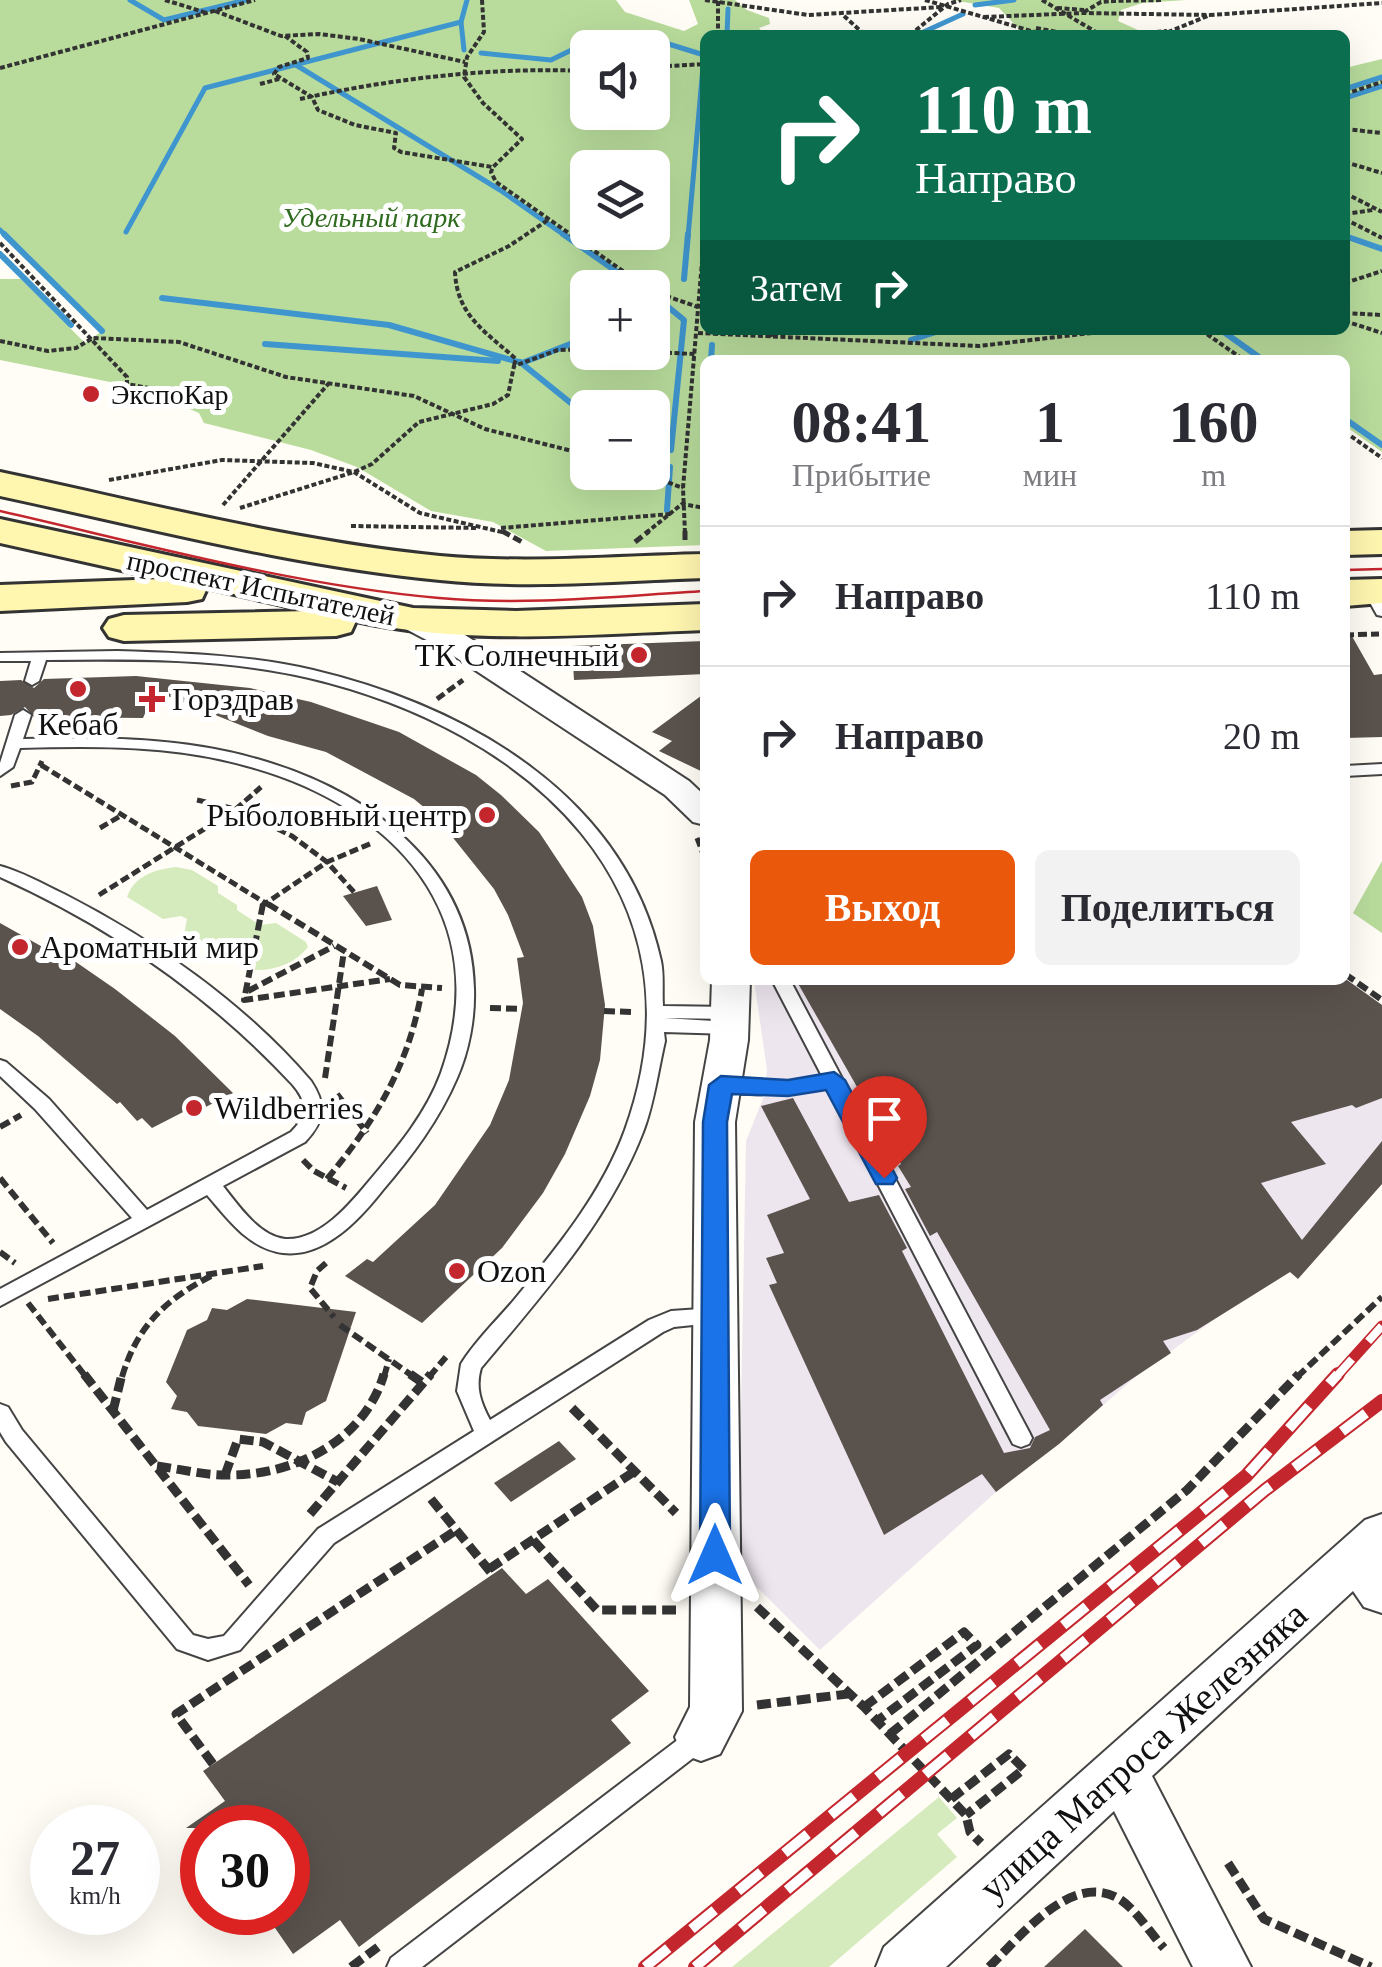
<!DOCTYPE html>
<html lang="ru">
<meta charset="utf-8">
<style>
body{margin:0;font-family:Georgia,serif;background:#f2f2f3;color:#2b2b33;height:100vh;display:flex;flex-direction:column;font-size:38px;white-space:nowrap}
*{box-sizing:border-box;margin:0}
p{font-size:32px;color:#7c7c81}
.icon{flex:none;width:55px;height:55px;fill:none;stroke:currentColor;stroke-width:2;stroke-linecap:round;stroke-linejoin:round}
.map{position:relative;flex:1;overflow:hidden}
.side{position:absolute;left:700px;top:355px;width:650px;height:630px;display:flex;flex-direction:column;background:#fff;border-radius:15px;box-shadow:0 10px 40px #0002}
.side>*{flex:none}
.hud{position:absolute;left:700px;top:30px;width:650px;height:305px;border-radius:15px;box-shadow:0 10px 40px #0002;background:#0b6e4f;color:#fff;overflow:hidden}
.tools{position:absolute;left:570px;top:30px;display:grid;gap:20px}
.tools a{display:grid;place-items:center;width:100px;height:100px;border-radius:15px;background:#fff;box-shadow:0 10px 40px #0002;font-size:50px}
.speed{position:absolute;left:30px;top:1805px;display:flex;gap:20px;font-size:50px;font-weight:700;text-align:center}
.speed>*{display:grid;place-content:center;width:130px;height:130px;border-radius:50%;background:#fff;box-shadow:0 10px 40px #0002;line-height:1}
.speed small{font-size:25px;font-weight:400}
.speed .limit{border:15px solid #d22;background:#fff;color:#111}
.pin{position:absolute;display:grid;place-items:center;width:85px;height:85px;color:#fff;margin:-102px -42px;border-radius:50% 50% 50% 0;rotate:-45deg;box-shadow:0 0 10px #0007}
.pin .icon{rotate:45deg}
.me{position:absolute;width:110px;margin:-55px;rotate:0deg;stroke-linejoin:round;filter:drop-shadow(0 0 8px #0008)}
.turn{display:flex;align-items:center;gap:35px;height:210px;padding:0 50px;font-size:45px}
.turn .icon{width:130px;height:130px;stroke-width:2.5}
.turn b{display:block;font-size:70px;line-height:85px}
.then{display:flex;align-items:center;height:95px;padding:0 50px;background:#0003;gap:20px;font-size:38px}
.eta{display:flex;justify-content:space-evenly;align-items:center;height:170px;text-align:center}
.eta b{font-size:60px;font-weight:700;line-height:70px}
.action{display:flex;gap:20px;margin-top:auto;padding:20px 50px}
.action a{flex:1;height:115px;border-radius:15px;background:#ea580c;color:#fff;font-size:40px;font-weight:700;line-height:115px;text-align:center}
.action a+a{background:#f2f2f3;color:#2b2b33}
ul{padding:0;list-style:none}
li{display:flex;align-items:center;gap:30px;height:140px;padding:0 50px;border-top:2px solid #e1e1e2}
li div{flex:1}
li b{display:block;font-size:38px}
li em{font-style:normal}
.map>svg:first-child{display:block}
</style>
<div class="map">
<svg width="1382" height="1967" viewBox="0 0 1382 1967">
<rect width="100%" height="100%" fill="#fffdf5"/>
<!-- industrial -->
<path fill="#eee6ef" d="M1345 978 1382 1005V1184L1322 1252 1215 1319 1133 1379 1059 1444 996 1492 820 1650 738 1568 746 1141 764 1096 767 1070 754 980Z"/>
<!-- green -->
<g fill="#d5ebbd">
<path d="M176 867 192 870 218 886V893L237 905V910L260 925 276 923 306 942 308 947C296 963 274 971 255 970L257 948 245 943 215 953 184 934 187 919 181 916 163 919 127 897C135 875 154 870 176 867Z"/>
<path d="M939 1797 957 1818 937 1834 957 1857 829 1967H732Z"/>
</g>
<!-- forest -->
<g fill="#b9dc9c" fill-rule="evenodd">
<path d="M0 0H616L625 12 684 31 698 24 689 0H735L747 10 769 18 770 24 759 28 765 35H705V330H1345V68L1382 59V452L1345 426V360H705V545L546 551 493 522 431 511 357 467 311 450 204 423 199 413 166 399 170 394 0 360V279H21L85 343 102 331 0 230ZM588 48H652V112H588ZM588 168H652V232H588ZM588 288H652V352H588ZM588 408H652V472H588Z"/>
<path d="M952 0H1186L1142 3 1121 10 1118 21 1149 35H982L1020 30 999 8Z"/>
<path d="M1382 861V933L1353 913Z"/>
</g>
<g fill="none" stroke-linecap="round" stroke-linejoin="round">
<!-- stream-far1 -->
<g stroke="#3f96cf" stroke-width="5">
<path d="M130 0 164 20 246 0"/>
<path d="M975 5 1014 0"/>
<path d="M727 35 728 9"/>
<path d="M917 35 963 14"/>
<path d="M464 50 461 22 467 0"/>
<path d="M481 53 551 60 592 40 624 37 659 41 704 55 688 237"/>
<path d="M296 65 500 190 567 237"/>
<path d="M1345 89 1382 77"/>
<path d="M1345 98 1382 86"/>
<path d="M0 230 7 237"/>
<path d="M126 232 205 88 461 22"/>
</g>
<!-- stream -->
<g stroke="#3f96cf" stroke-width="6">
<path d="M4 234 102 331"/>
<path d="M563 234 640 288"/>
<path d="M1345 236 1382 249"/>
<path d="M0 254 71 325"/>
<path d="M684 279 688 234"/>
<path d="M652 296 667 306 652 312"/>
<path d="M162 298 389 325 522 363 588 337"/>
<path d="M1221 330 1263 360"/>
<path d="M911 340 942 330"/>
<path d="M265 344 498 361"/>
<path d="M711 360 712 345"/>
<path d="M520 362 572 404 588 411"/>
<path d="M1345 419 1382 445"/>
<path d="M652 441 671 450 684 320 667 306"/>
<path d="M667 510 670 467"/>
</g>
</g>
<!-- building -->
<g fill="#5a524d">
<path d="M1345 624 1374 675 1382 674V737L1345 738Z"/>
<path d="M705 641V674L574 680 572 646Z"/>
<path d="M136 676 250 688 311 702 399 732 476 775 501 795 539 832 582 897 593 926 605 1005 600 1060 590 1096 565 1154 543 1193 502 1248 422 1323 345 1276 367 1259 373 1262 435 1205 490 1125 509 1080 523 1003 517 958 524 957 508 915 494 889 438 819 414 799 326 752 268 736 155 691 143 718 34 717 25 707 11 715 0 716V681L21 680 34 688 44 679Z"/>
<path d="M705 693V773L659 751 672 741 652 732Z"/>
<path d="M377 886 392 920 366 926 343 896Z"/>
<path d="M0 923 55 954 60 951 115 989 175 1036 233 1093 194 1113 189 1109 152 1128 142 1118 137 1121 120 1102 117 1104 38 1036 0 1009Z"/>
<path d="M796 980H1347L1382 1005V1098L1356 1108 1352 1105 1291 1122 1326 1164 1261 1183 1302 1240 1382 1141V1184L1298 1279 1290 1272 1197 1330 1163 1341 1171 1353 1100 1400 1103 1405 1059 1444 996 1492 982 1474 884 1535 769 1285 777 1283 766 1258 784 1253 767 1215 810 1199 761 1106 793 1098 849 1202 879 1195 907 1248 902 1251 1004 1453 1030 1448 1035 1437 1050 1430 937 1232 930 1236 905 1189 911 1187 898 1166 901 1164Z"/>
<path d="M247 1299 356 1312 326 1401 306 1412 302 1425 286 1423 266 1434 198 1426 187 1412 171 1409 177 1396 166 1382 187 1330 207 1320 212 1308 227 1310Z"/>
<path d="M559 1441 576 1459 511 1502 494 1483Z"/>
<path d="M502 1568 526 1594 548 1579 649 1691 611 1720 631 1743 359 1947 340 1920 293 1954 264 1912H288V1828H186L225 1801 203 1771Z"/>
<path d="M1085 1929 1123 1967H1044Z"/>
</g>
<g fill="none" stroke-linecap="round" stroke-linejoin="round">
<!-- lane casing -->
<g stroke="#444" stroke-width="4">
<g id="lane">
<path d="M1371 588 1376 589 1382 599V616L1377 615 1364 592Z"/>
<path d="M117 651C182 653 249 655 313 670 465 706 625 795 661 961 664 975 662 992 663 1006L730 1007 739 1013 730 1019 664 1018 730 1022 739 1028 730 1034 664 1032 665 1041C658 1071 654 1104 643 1132 608 1222 542 1295 481 1368 475 1388 481 1403 490 1420L649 1320 671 1311 715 1308 722 1310 725 1316 722 1322 674 1327 663 1332 334 1543 240 1650 208 1660 177 1649 6 1442 0 1432V1404L8 1407 22 1430 193 1635 208 1639 224 1636 318 1529 474 1431 457 1391 461 1364C475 1341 497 1320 514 1300 557 1248 602 1193 625 1130 712 889 526 729 309 678 224 658 133 659 46 660L39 681 32 685 25 681 31 661H0V653Z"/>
<path d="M23 710 31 715 23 739C101 737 181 737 257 759 367 790 472 865 474 989 475 1018 469 1051 457 1078 439 1120 412 1156 382 1191 359 1220 324 1258 283 1253 249 1249 228 1219 207 1195L0 1306V1289L132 1218 35 1109 0 1076V1060L6 1062 49 1099 147 1210 291 1132C308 1115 308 1102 292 1084 209 995 111 927 0 877V866C22 872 43 884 64 894 154 940 244 1003 311 1081 327 1105 325 1121 305 1142L223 1186C238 1205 259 1236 285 1239 320 1241 350 1204 370 1180 397 1148 426 1114 441 1073 497 915 394 806 247 766 173 745 96 746 20 748L13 767 0 776V763L15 715Z"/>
<path d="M1382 764V774L1345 776V766Z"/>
<path d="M772 980H790L1029 1432 1032 1438 1029 1444 1021 1447 1013 1444 828 1088C804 1092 728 1101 712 1085L721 1079 787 1082 822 1076Z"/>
<path d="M701 1726 710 1729 713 1737 710 1745 422 1967H387L391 1958 692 1729Z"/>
</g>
</g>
<!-- street casing -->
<g stroke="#444" stroke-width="4">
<g id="street">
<path d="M413 612 462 633 689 781 705 796V825L693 822 665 795 440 647 402 627 398 621 402 615Z"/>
<path d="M712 980H750L748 1040 735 1122 742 1711 720 1754 701 1761 682 1754 675 1737 690 1707 695 1122 710 1040Z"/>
<path d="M1382 1514V1613L1364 1607 1353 1591 1152 1776 1251 1967H1193L1114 1811 946 1967H876L884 1947 1365 1520Z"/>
</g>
</g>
<!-- secondary casing -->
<g stroke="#333" stroke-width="6">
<g id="secondary">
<path d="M0 472C146 503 291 541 440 556 528 564 617 556 705 554V578C617 581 528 589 440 580 291 566 146 527 0 496Z"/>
<path d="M0 519 413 608 516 611 705 604V630C589 634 470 646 356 621L351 632 336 636 124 641 109 637 103 628 109 619 124 615 309 611 207 588 202 599 187 602 0 611V585L162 579 0 543Z"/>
<path d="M1382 530V554L1345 555V531Z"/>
<path d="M1382 579V603L1345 606V580Z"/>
</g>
</g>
<!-- path-far3 -->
<g stroke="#333" stroke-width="4" stroke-dasharray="5 2.5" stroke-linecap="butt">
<path d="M165 0 207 13"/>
<path d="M482 0 484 32 467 57 464 77 483 103 522 139 493 167 491 172 496 182 647 288"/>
<path d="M705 0 808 15 942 7"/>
<path d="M925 0 1045 35"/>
<path d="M1042 0 1101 35"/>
<path d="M718 1V35"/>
<path d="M1111 1 1163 0"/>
<path d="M1057 8 1084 10"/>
<path d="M215 11 281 36 319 34 359 39 465 62"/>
<path d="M1084 12 1101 2 1113 1"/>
<path d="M844 16 865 35"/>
<path d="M984 17 1083 13 1210 15"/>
<path d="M1036 28 1073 35"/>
<path d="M910 35 948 4 961 0"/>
<path d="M1119 35 1167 31"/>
<path d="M1161 35 1210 15 1382 3"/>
<path d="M285 36 307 52 308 58 279 67 274 74 312 97 318 110 355 125 396 133 394 148 401 152 492 167"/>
<path d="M652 67 705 64"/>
<path d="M0 68 255 0"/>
<path d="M260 84 279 79"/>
<path d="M1345 94 1382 82"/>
<path d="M300 99C395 78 491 67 588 71"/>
<path d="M1345 129 1382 133"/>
<path d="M1345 162 1382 173"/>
<path d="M1345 193 1382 212"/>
<path d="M1345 214 1373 210"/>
<path d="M1345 219 1382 238"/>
<path d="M0 243 127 377V384L176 393 173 397"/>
<path d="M1345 283 1382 271"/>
<path d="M652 291 698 307"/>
<path d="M1345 313 1382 315"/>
<path d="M1345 321 1382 333"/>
<path d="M1201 330 1244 360"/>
<path d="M698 333 979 346 1117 330"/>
<path d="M769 336 785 330"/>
<path d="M0 341 48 351 76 348 93 338 179 342 286 377 414 396 485 429 588 455"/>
<path d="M652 352 695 354"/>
<path d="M514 365 516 359C486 332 457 316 455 272L509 246 548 220"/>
<path d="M1345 432 1382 458"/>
<path d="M640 472 683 488"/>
<path d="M109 480 222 460 313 463 354 472 420 513 506 533"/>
<path d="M223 505 329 383"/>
<path d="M240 508 354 472 372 464 419 422 493 404 508 395 514 366 558 350 588 349"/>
<path d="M351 526 478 528"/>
<path d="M501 528 671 514"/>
<path d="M646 533 682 504 705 508"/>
<path d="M685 533 683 488 705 226"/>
</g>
<!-- path-far2 -->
<g stroke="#333" stroke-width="5" stroke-dasharray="9 4" stroke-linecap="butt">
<path d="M502 531 522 542"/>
<path d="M685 531V544"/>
<path d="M635 542 649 531"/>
<path d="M1345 635 1379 634"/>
<path d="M437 699 463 680"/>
<path d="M41 765 272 907"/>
<path d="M11 786 32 782 42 761"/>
<path d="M197 800 236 809 261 787"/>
<path d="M100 828 122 815"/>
<path d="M697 838 703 854 705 892"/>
<path d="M354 892 327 862 372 843"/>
<path d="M99 895 236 809 292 836 327 862 260 907"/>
</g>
<!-- path-far1 -->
<g stroke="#333" stroke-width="6" stroke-dasharray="11 5" stroke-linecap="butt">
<path d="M263 904 244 1000 390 979"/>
<path d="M268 904 400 985 442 988"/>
<path d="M1345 974 1382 1000"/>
<path d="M248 991 334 946"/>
<path d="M490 1008 522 1009"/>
<path d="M604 1011 633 1012"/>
<path d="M325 1078 344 951"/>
<path d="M337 1094 367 1133"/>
<path d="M0 1127 21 1115"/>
<path d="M303 1160 314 1171 346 1188"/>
<path d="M0 1178 53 1243"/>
<path d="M327 1179C376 1120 409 1065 422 989"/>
<path d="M0 1252 15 1263"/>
<path d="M326 1263 317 1271 310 1288 334 1317"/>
<path d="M48 1299 263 1266"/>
<path d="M28 1303 86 1377"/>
<path d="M340 1325 414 1377"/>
<path d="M122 1377C137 1326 165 1300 211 1276"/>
<path d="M384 1377 389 1359"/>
<path d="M429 1377 446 1357"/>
<path d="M1297 1377 1382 1297"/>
</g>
<!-- path -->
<g stroke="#333" stroke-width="9" stroke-dasharray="14 6" stroke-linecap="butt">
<path d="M84 1374 249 1585"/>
<path d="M410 1374 423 1383"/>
<path d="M572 1408 676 1513"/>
<path d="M113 1411 122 1374"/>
<path d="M157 1466C180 1469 203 1475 226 1475 293 1476 364 1442 384 1374"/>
<path d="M225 1475 238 1439 263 1442 338 1482"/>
<path d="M431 1499 493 1575"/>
<path d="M310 1514 431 1374"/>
<path d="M533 1540 597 1610H676"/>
<path d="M489 1569 635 1471"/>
<path d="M757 1607 864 1707 966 1815 970 1832 981 1843"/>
<path d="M757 1705 848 1694"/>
<path d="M864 1707 964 1632 977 1645 877 1721"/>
<path d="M890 1734 1187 1490 1299 1374"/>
<path d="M213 1764 176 1714 455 1531"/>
<path d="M951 1799 1009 1754 1024 1769 966 1815"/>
<path d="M1228 1863 1264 1919 1371 1967"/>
<path d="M351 1967 378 1947"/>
<path d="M989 1967C1020 1937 1073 1869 1121 1900 1138 1912 1150 1933 1164 1948"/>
</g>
<!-- lane -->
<use href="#lane" fill="#fff" fill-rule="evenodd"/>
<!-- street -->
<use href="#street" fill="#fff" fill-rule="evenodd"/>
<!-- secondary -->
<use href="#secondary" fill="#fff6b0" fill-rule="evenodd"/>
<!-- tram -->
<g stroke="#c4262e" stroke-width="2.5">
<path d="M0 511C145 544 291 585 439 598 528 606 617 596 705 591"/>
<path d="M1345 570 1382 569"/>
</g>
<!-- rail-far1 casing -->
<g stroke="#c4262e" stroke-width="11">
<path id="rail-far1" d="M1336 1377 1382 1326"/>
</g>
<!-- rail casing -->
<g stroke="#c4262e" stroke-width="14">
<g id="rail">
<path d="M645 1967 1246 1476 1338 1374"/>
<path d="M695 1967 1265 1490 1382 1401"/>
</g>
</g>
<!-- rail-far1 -->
<use href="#rail-far1" stroke="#fff" stroke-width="8" stroke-dasharray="24" stroke-linecap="butt"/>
<!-- rail -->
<use href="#rail" stroke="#fff" stroke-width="10" stroke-dasharray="30" stroke-linecap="butt"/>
</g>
<!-- route -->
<path fill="#1a73e8" stroke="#114b97" stroke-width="2.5" d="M834 1072 845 1080 897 1178 893 1184H876L826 1090 788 1096 732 1094 727 1122 730 1555 726 1564 715 1567 705 1564 700 1555 703 1122 709 1085 721 1076 788 1080Z"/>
<!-- markers -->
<g fill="#c4262e" stroke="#fff" stroke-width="4">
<circle cx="91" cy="394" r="10"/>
<circle cx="639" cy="655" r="10"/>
<circle cx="78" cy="689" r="10"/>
<path d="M147 684h10v10h10v10h-10v10h-10v-10h-10v-10h10z"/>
<circle cx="487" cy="815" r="10"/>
<circle cx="20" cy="947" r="10"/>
<circle cx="194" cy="1108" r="10"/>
<circle cx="457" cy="1271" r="10"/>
</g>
<g text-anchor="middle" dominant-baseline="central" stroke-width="10" stroke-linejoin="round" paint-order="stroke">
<!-- far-park labels -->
<g font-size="28" font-style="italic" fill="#2f6b1f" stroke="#fff">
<text x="371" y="217">Удельный парк</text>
</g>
<!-- far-poi labels -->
<g font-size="28" fill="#111" stroke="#fff" text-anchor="start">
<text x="111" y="394">ЭкспоКар</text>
</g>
<!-- far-street labels -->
<g font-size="28" fill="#111" stroke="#fff">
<text transform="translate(261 588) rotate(12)">проспект Испытателей</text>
</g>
<!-- poi labels -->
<g font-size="32" fill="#111" stroke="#fff" text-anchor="start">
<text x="619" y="655" text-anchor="end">ТК Солнечный</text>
<text x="172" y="699">Горздрав</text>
<text x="78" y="724" text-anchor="middle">Кебаб</text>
<text x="467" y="815" text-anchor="end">Рыболовный центр</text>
<text x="40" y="947">Ароматный мир</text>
<text x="214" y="1108">Wildberries</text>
<text x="477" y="1271">Ozon</text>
</g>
<!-- near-street labels -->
<g font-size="38" fill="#111" stroke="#fff">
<text transform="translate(1143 1751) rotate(-42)">улица Матроса Железняка</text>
</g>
</g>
</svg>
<div class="tools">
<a><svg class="icon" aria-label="sound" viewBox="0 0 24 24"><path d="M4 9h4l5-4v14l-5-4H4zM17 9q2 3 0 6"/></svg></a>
<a><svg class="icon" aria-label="layers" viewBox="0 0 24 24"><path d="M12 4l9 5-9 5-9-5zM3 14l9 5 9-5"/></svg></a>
<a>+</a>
<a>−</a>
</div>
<div class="speed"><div>27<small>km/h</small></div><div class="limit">30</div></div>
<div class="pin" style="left:884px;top:1178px;background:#d93025"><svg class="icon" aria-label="arrive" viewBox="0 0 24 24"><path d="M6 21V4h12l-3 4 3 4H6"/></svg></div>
<svg class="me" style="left:715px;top:1555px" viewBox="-20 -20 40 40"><path d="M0-17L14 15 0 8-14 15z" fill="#1a73e8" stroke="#fff" stroke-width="4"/></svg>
<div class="hud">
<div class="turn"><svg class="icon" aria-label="right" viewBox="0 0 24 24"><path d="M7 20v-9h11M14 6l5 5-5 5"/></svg><div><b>110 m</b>Направо</div></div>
<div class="then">Затем<svg class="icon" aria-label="right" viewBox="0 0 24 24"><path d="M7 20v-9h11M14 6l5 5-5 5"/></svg></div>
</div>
<section class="side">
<div class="eta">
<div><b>08:41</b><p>Прибытие</p></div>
<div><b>1</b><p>мин</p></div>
<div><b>160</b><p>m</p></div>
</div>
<ul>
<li><svg class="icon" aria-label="right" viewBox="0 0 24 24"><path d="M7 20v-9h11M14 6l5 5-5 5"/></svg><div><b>Направо</b></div><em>110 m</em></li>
<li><svg class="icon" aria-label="right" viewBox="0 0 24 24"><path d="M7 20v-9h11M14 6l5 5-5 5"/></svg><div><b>Направо</b></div><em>20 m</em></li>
</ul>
<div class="action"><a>Выход</a><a>Поделиться</a></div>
</section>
</div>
